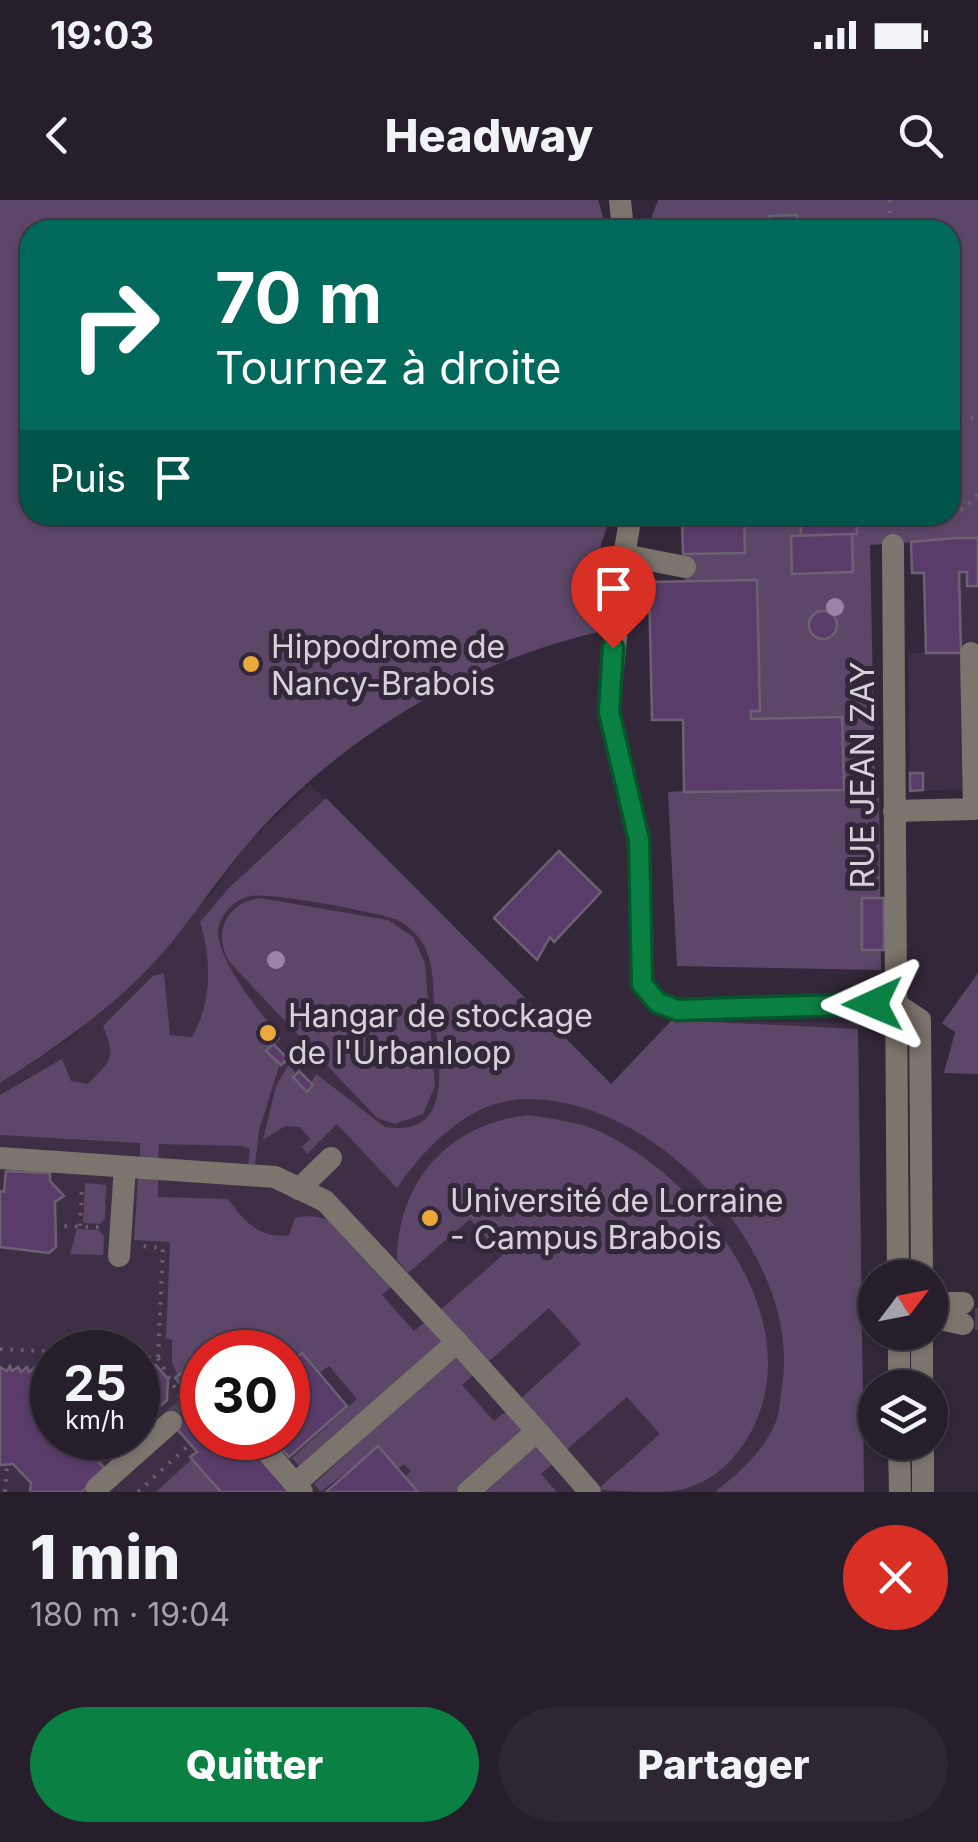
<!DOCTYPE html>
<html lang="fr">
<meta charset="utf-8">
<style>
body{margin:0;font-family:Inter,sans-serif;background:#2e2733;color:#f1f3f6;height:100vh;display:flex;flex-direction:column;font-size:38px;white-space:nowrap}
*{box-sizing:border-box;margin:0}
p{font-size:32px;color:#a4a2a9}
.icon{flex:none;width:55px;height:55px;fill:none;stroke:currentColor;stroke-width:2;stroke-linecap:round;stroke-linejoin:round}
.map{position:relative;height:1292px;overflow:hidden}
.drawer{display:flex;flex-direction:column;background:#261e2b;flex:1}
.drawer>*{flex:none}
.hud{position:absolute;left:20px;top:20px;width:940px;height:305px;border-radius:30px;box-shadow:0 2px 8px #0004,0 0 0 2px #423c47;background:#00695c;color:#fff;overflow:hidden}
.needle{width:65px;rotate:58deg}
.fabs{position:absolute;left:858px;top:1060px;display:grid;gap:20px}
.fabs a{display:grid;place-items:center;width:90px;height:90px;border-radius:50%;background:#261e2b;box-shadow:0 2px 8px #0004,0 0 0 2px #423c47;font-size:50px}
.speed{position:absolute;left:30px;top:1130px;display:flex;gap:20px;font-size:50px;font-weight:700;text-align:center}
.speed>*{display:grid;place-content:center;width:130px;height:130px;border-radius:50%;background:#261e2b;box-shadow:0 2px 8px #0004,0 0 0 2px #423c47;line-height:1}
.speed small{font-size:25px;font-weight:400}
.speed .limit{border:15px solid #d22;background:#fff;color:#111}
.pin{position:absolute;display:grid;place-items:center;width:85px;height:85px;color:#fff;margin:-102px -42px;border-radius:50% 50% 50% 0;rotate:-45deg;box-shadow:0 0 10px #0007}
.pin .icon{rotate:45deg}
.me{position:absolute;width:110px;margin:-55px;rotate:269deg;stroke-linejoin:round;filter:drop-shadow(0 0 8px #0008)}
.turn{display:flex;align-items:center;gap:35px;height:210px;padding:0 30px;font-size:45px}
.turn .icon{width:130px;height:130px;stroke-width:2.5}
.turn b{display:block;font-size:70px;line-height:85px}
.then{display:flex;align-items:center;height:95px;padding:0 30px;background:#0003;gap:20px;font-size:38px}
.round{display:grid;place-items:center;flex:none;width:105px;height:105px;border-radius:52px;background:#2e2733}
.summary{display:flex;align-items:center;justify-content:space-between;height:170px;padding:0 30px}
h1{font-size:60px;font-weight:800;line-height:75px}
.action{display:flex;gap:20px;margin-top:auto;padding:20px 30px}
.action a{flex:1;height:115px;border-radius:60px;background:#0b8043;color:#fff;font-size:40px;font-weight:800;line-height:115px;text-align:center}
.action a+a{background:#2e2733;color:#f1f3f6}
.status{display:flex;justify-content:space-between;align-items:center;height:70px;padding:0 50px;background:#261e2b;direction:ltr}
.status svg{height:28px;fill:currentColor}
header{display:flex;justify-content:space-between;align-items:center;height:130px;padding:0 30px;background:#261e2b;font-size:45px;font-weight:800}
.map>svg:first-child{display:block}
</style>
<div class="status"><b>19:03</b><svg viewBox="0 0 49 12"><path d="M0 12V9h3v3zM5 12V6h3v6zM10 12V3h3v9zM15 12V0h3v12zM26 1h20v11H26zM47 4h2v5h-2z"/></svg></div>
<header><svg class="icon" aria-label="back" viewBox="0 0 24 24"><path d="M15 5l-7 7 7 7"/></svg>Headway<svg class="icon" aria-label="search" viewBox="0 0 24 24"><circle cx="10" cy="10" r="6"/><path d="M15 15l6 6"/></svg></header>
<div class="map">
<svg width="978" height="1292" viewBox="0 0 978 1292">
<rect width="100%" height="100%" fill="#332839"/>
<!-- built -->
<g fill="#3e2f46" fill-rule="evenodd">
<path d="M978 338V589L910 591 908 453H926L924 374 912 373 911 342Z"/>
<path d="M310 584 611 884 672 820 858 823 864 1292H0V883L74 836 214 691 245 646ZM52 1152H138V1238H52ZM202 1152H288V1238H202Z"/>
</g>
<!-- green -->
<g fill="#5c4768">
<path d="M0 0H598L607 30H30V315H611L601 344 598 432C464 463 334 541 245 647 211 687 183 733 145 772 101 816 52 850 0 883Z"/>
<path d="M658 0H978V338L870 345 875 588 879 589 881 770 677 766 668 592 684 591 683 520H652L649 382 685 381 682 315H950V30H647Z"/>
<path d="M326 598 611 884 672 820 858 829 864 1292H715C740 1272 762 1253 775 1224 780 1213 780 1198 782 1186 803 1055 656 896 524 899 469 901 426 946 397 988L337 924 307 954 302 947 310 939 300 927 285 926 263 940 276 886 289 864 306 891 316 874 385 927C456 938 438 862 435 819 433 794 436 759 419 738 413 730 405 723 395 719 375 712 269 692 251 696 236 699 224 710 219 725 211 754 261 814 280 836L264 823 258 829 273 844 267 851 280 864 259 930 255 966H248L250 949 242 946 159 944 158 959H140V943L0 935V895L62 859 71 881 88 884C112 859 116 859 103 826L153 776 164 773 170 835 192 837C212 801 212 761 200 722L229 688Z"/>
<path d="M260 698 388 720 413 737 425 763 435 886 423 914 395 924 377 918 232 765C211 736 224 703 260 698Z"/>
<path d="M978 773V874L944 873 955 832 942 823Z"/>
<path d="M529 915C554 919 580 922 603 933 706 983 817 1129 745 1242 724 1274 695 1292 658 1292 640 1292 613 1292 598 1289L660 1234 627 1197 565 1251 519 1200 581 1144 549 1108 487 1163 440 1110 502 1056 470 1019 408 1073 397 1060C398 980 450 923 529 915Z"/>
<path d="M138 977 158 978V997L228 999C244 1021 259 1039 289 1035L295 1018C341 1007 367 1054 394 1084L382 1095 414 1131 427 1121 443 1140 299 1266 292 1258 357 1199 329 1166 319 1173 302 1154 288 1166V1152H202L178 1176 172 1162V1140L166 1138 170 1042 134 1040Z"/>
<path d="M85 983 106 985 105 1018 100 1024 83 1023Z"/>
<path d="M77 1029 99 1030 104 1037 103 1055 70 1054Z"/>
<path d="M456 1153 474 1174 462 1185 494 1221 507 1211 524 1231 455 1292H418L405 1277 411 1271 404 1264 398 1269 378 1247 321 1292 314 1284Z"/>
<path d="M138 1214 149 1229 115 1264 105 1251 96 1259 80 1241 84 1238H138Z"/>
<path d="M534 1241 553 1263 541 1274 557 1292H478Z"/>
<path d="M192 1259 221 1292H156Z"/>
</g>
<!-- building -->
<g fill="#5a3c6a" stroke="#6c6073" stroke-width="2.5">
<path d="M797 15V27L856 25V30H729L769 28V16Z"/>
<path d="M800 315H856L857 334 801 336Z"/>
<path d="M744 316 745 353 683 354 682 318Z"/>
<path d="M852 334 853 372 792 374 791 336Z"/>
<path d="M956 338H978V386H967V372H959L961 453H926L924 373H912L911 342Z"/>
<path d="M757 380 760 511H751V519L842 517 844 590 684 592 683 520H652L649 382Z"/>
<circle cx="823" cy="425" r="14"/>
<path d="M910 573H923V590L910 591Z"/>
<path d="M559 651 601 692 554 742 550 737 537 760 494 718Z"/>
<rect x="862" y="698" width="22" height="52"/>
<path d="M264 823 279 838 273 844 257 829Z"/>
<path d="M300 842 309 851 295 865 286 856Z"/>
<path d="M273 844 288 859 281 865 266 851Z"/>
<path d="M299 871 313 885 307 892 293 877Z"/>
<path d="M6 971 50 973V981L64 996 55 1002 56 1047 49 1053 0 1047V991L4 992Z"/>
<path d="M302 1153 347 1206 289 1257 274 1240 257 1255 290 1292H221L190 1257 197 1252 165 1215 189 1194 175 1178 202 1156V1238H288V1166Z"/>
<path d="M156 1165 168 1179 167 1200 151 1215 138 1199V1178Z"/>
<path d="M10 1166 12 1171 18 1167 21 1172 27 1167 29 1172 35 1167 38 1173 52 1169V1238H84L80 1241 105 1269 82 1292H30L31 1283 13 1264 0 1265V1167L7 1171Z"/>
<path d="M378 1246 418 1292H326Z"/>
</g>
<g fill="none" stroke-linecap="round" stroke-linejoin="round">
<!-- minor-tunnel -->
<g stroke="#4c4151" stroke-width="22" stroke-dasharray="22 11" stroke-linecap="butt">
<path d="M975 1119H978"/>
<path d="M171 1222 202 1193"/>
</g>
<!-- path -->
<g stroke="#6a606f" stroke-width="4" stroke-dasharray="2.5 8" stroke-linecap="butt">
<path d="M890 0V30"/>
<path d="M950 220 978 218"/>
<path d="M950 310 965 309 978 293"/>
<path d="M54 1026 99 1027"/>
<path d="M80 1026 82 986"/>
<path d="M0 1149 59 1152"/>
<path d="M138 1157 158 1158 163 1048 140 1046"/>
<path d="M144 1157 147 1170"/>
<path d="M158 1158 182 1200"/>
<path d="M5 1292 7 1265"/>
<path d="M138 1292 190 1244"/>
</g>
<!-- minor -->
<g stroke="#7c756d" stroke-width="22">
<path d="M620 0 623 30"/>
<path d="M631 315 624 355 685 367"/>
<path d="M893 345 898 1078"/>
<path d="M624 355 609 511 639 640 643 784 658 803 678 810 896 804"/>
<path d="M894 611 974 609 971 453"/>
<path d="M896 804 920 820 922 1078"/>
<path d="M0 958 275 977 325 1001 457 1142"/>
<path d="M299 989 331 958"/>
<path d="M119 1056 125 967"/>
<path d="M930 1103H963"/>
<path d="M930 1117 963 1124"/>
<path d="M899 1132V1188"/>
<path d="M922 1132V1188"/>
<path d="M899 1242 900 1292"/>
<path d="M923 1242V1292"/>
<path d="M264 1248 302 1292"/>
<path d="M295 1284 457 1142 537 1231"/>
<path d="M97 1292V1288L171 1222"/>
<path d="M468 1292 537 1231 590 1292"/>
</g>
</g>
<!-- trees -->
<g fill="#9984a4">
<circle cx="835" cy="407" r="9"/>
<circle cx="276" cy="760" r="9"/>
<circle cx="469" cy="853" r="9"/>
<circle cx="488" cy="855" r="9"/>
</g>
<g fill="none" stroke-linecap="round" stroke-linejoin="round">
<!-- route casing -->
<g stroke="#07532c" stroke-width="25">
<path id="route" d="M613 448 609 512 639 640 642 784 658 803 678 810 873 804"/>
</g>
<!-- route -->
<use href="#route" stroke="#0b8043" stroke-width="18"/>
</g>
<!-- markers -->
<g fill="#eda83b" stroke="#332839" stroke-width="4">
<circle cx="251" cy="464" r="10"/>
<circle cx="268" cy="833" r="10"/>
<circle cx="430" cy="1018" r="10"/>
</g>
<g text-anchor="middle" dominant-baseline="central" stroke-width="10" stroke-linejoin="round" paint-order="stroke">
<!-- poi labels -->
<g font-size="32" fill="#d8d1dc" stroke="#332839" text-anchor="start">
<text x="271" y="446">Hippodrome de<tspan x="271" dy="37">Nancy-Brabois</tspan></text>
<text x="288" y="815">Hangar de stockage<tspan x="288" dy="37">de l'Urbanloop</tspan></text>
<text x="450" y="1000">Université de Lorraine<tspan x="450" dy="37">- Campus Brabois</tspan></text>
</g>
<!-- street labels -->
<g font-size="32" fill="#d8d1dc" stroke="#332839">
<text transform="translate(862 575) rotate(-90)">RUE JEAN ZAY</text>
</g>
</g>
</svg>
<div class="fabs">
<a><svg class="needle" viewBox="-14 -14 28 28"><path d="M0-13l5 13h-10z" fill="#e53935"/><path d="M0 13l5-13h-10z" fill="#a4a2a9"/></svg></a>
<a><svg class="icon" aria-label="layers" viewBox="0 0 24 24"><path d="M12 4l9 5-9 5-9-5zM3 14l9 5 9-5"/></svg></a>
</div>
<div class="speed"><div>25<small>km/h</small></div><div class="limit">30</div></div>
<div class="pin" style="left:613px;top:448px;background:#d93025"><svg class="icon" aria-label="arrive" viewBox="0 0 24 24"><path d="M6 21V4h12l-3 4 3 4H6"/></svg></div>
<svg class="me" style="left:873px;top:804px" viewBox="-20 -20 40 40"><path d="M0-17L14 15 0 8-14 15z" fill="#0b8043" stroke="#fff" stroke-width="4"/></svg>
<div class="hud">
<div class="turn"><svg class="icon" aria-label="right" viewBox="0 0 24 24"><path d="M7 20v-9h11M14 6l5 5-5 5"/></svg><div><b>70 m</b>Tournez à droite</div></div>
<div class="then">Puis<svg class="icon" aria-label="arrive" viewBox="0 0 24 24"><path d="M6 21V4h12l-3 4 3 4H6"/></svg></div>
</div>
</div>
<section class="drawer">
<div class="summary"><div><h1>1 min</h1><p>180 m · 19:04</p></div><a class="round" style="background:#d93025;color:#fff"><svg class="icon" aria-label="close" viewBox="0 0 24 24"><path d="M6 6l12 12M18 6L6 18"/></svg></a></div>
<div class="action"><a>Quitter</a><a>Partager</a></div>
</section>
